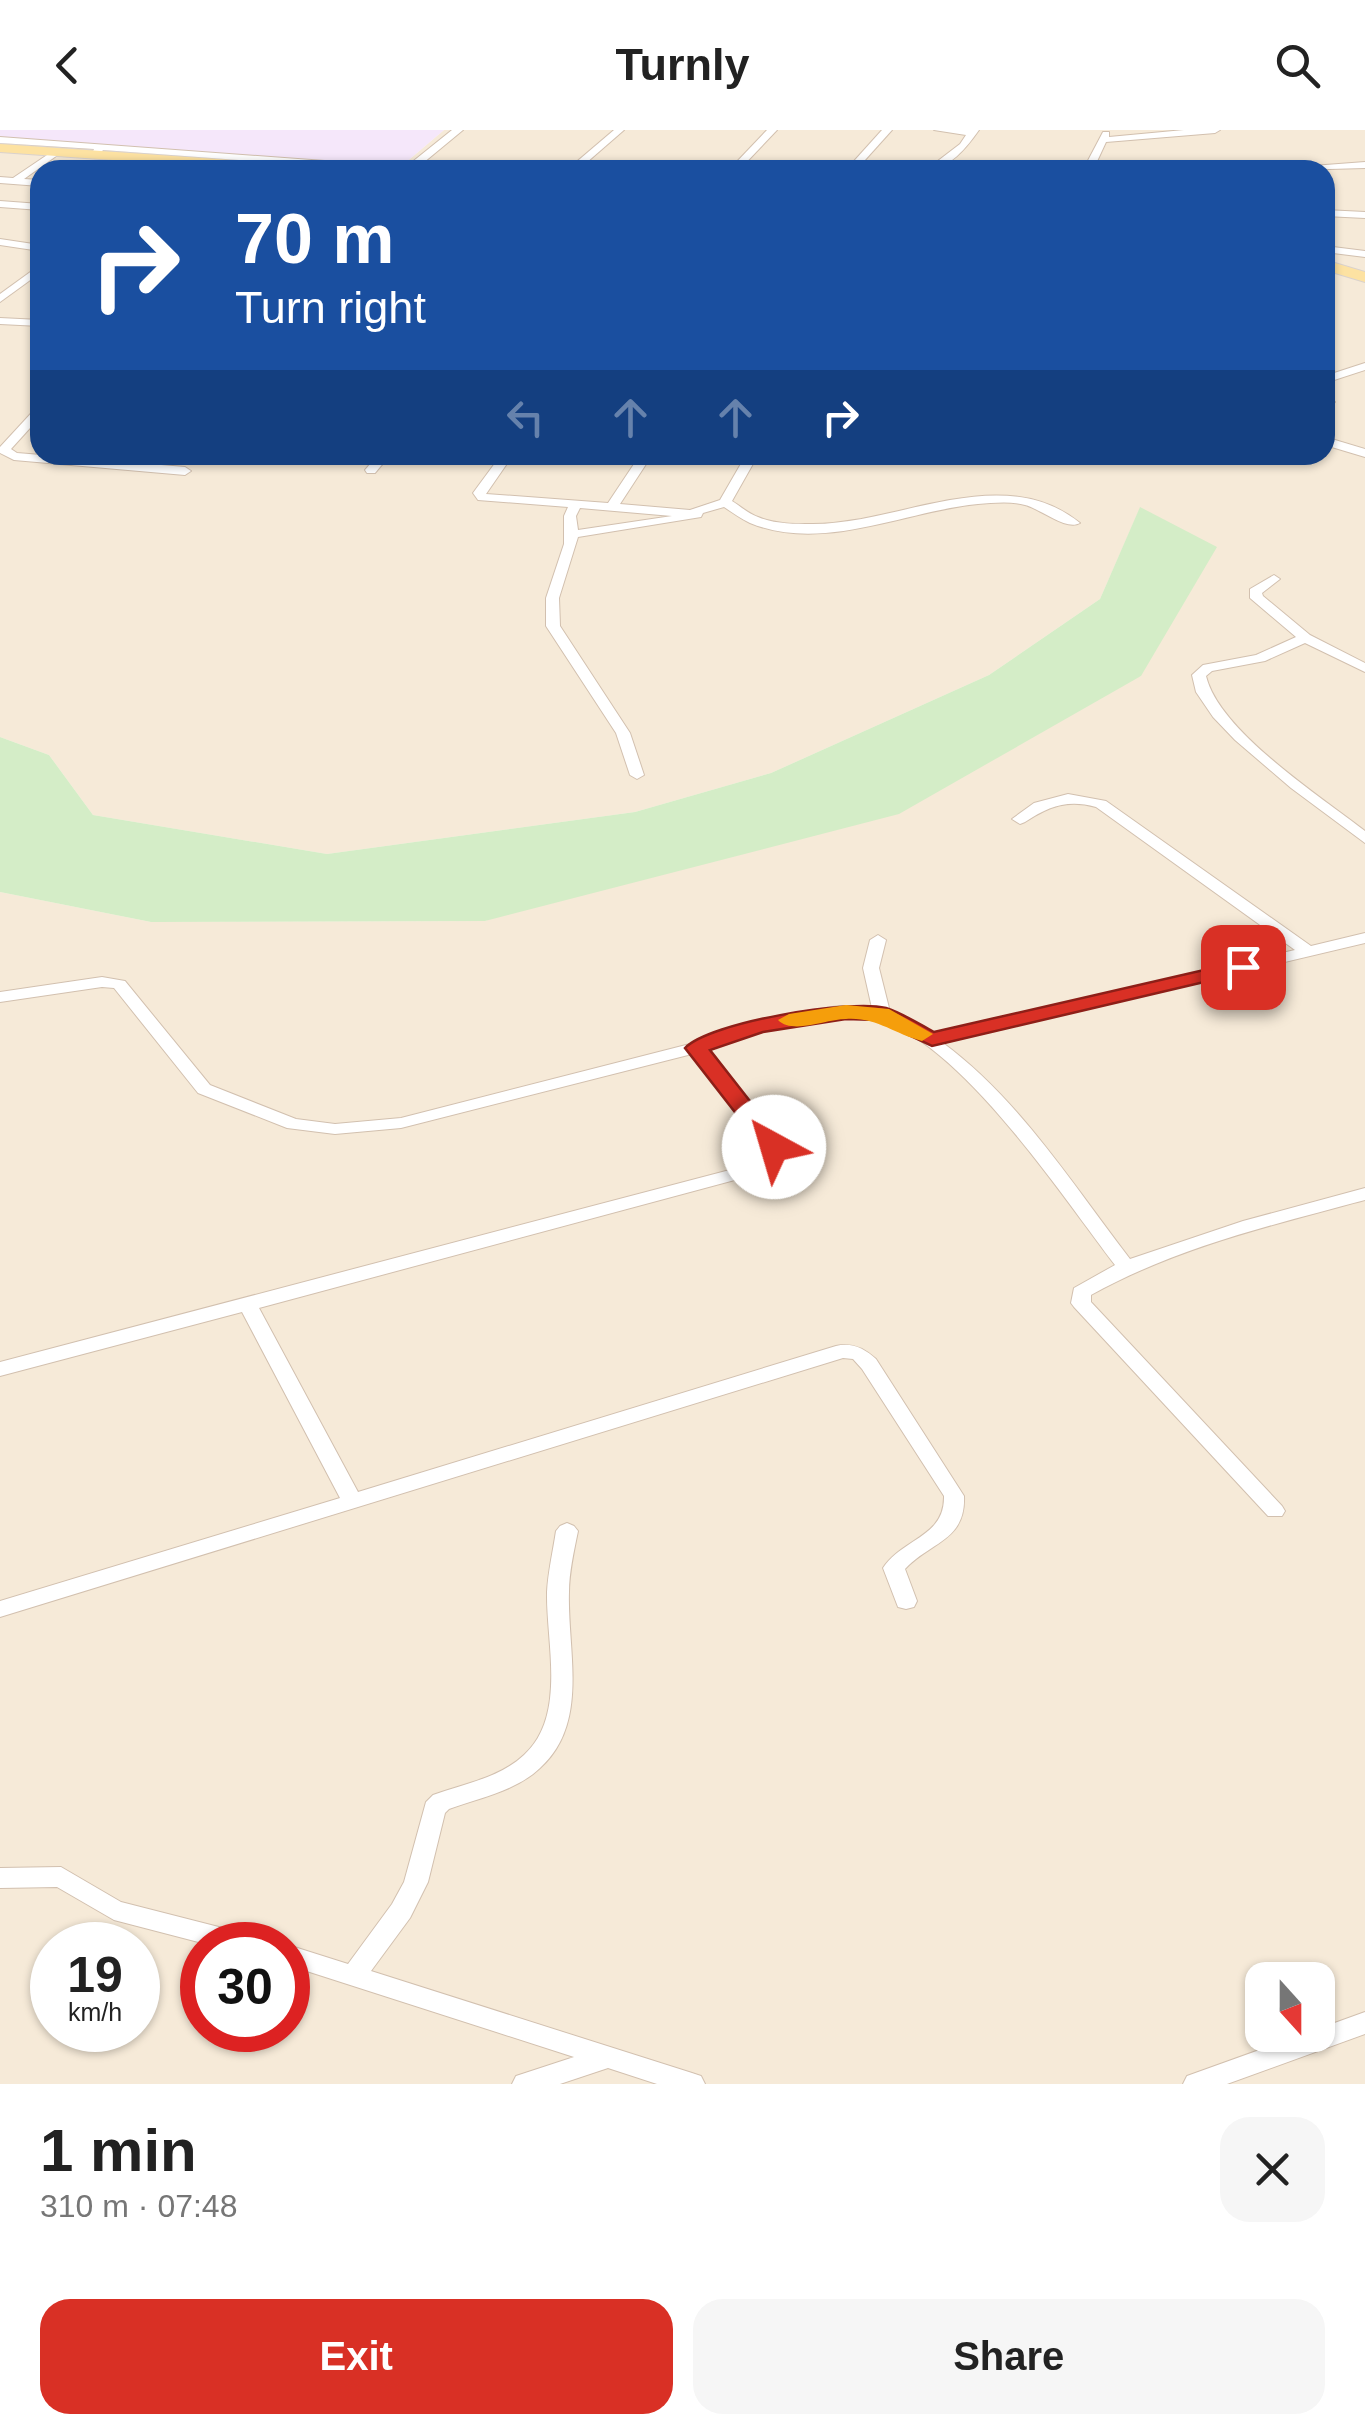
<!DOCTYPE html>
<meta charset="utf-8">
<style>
body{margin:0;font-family:Arial,sans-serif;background:#f6f6f6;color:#222;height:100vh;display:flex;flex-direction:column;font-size:38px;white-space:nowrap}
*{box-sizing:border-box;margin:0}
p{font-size:32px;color:#767676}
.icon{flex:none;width:55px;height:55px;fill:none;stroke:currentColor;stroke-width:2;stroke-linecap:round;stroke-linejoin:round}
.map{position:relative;height:1954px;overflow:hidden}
.side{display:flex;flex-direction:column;background:#fff;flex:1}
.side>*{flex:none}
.guide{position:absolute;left:30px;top:30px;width:1305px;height:305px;border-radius:30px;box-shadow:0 2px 8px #0004;background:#1a4fa0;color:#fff;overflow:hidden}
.needle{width:65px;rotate:159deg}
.tools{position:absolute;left:1245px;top:1832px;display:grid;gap:20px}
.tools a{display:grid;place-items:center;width:90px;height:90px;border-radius:20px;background:#fff;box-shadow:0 2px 8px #0004;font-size:50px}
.speed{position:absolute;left:30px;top:1792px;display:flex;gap:20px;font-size:50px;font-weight:700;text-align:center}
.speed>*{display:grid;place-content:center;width:130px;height:130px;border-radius:50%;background:#fff;box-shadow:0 2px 8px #0004;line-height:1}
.speed small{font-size:25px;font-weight:400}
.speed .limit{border:15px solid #d22;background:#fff;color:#111}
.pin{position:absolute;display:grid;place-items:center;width:85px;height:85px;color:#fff;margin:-42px;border-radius:20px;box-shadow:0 5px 15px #0006}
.me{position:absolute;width:110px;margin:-55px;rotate:321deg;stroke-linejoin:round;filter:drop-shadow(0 0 8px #0008)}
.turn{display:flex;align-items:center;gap:35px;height:210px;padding:0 40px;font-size:45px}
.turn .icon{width:130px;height:130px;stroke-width:2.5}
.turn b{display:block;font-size:70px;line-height:85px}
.lanes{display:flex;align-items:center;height:95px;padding:0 40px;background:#0003;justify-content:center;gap:50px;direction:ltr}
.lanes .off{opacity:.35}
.round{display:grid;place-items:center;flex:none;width:105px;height:105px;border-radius:30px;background:#f6f6f6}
.head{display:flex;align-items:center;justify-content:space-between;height:170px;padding:0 40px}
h1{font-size:60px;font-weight:700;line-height:75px}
.primary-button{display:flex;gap:20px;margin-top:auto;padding:20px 40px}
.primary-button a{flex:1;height:115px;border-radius:30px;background:#d93025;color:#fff;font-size:40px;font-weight:700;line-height:115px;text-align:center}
.primary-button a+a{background:#f6f6f6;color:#222}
header{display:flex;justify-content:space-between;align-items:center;height:130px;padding:0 40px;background:#fff;font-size:45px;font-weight:700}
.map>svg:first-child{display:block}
</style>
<header><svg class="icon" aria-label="back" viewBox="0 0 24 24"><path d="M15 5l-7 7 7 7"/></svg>Turnly<svg class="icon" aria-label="search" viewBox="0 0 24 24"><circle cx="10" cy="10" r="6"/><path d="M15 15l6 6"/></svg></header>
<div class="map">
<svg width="1365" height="1954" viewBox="0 0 1365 1954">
<rect width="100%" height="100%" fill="#fdf7eb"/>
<!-- residential -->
<g fill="#f6ead8" fill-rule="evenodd">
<path d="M444 0H1365V143L1325 130V40H397Z"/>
<path d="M0 20 291 40H40V325H1325V140L1365 152V1954H0V762L151 792 485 791 1141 546 1140 378 1100 469 989 545 771 643 635 682 327 724 93 685 49 625 0 607ZM52 1815H138V1900H52ZM202 1815H288V1900H202ZM1262 1850H1318V1905H1262Z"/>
</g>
<!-- education -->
<path fill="#f5e7fa" d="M0 0H444L397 40 0 12Z"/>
<!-- green -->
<path fill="#d4edc7" d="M1140 377 1217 417 1141 546 899 684 485 791 151 792 0 762V607L49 625 93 685 327 724 635 682 771 643 989 545 1100 469Z"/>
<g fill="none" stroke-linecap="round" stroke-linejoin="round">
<!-- minor casing -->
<g stroke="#d2c0af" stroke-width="2">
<g id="minor">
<path d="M452 0H463L417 38 420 40H376L103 20 97 27 92 24 94 19 0 13V7L406 37Z"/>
<path d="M614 0H624L578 40H567Z"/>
<path d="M767 0H777L739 40H729Z"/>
<path d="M882 0H892L856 40H846Z"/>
<path d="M934 0H979C967 17 949 40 926 40L960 14 966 5Z"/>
<path d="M1184 0H1220L1215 3 1106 12 1093 40H1083L1103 2H1109V7Z"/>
<path d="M56 19 59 20V24L24 49 40 50V56L0 53V47L13 48Z"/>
<path d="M159 27 167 29 157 40H147Z"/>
<path d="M1365 32V38L1294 40 1299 37Z"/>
<path d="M0 71 40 74V80L0 77Z"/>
<path d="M1325 80 1365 82V88L1325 86Z"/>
<path d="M0 109 40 115V121L0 115Z"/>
<path d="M1325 116 1365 121V127L1325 122Z"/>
<path d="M40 135V143L0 172V164Z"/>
<path d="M1334 136 1343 138 1325 149V142Z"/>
<path d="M0 188 40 190V196L0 194Z"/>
<path d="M1365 233V240L1325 253V246Z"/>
<path d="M1325 263 1335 272 1325 281Z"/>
<path d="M40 277V287L11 319 17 323 185 337 191 341 185 345 14 330 0 323V317L36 278Z"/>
<path d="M1325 307 1365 319V327L1325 315Z"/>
<path d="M378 325H390L375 343H367L365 340Z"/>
<path d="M501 325H513L486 364 608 373 640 325H652L620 374 690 380 720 370 746 325H758L732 371C740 376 749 384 758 387 774 394 794 394 811 394 898 395 1002 330 1080 393 1066 401 1041 379 1025 375 1010 371 993 373 978 374 905 381 823 423 750 393 741 389 732 382 724 377L703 383 701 387 578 407 559 468 560 496 630 603 644 645 637 649 630 645 616 603 546 496V468L564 414V386L568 377 478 370 473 363ZM580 378 672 386 578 400 576 386Z"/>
<path d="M783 325H889C861 340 820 331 789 329Z"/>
<path d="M1274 445 1280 449 1262 463 1263 466 1310 505 1365 533V542L1305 513 1265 531 1212 541 1206 546C1219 601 1320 666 1365 701V713L1291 658 1235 610 1213 587 1196 562 1192 545 1203 535 1256 525 1296 507 1250 468V459Z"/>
<path d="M1068 664 1106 671 1311 816 1365 803V813L943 913C1019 969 1073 1055 1130 1129L1243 1091 1365 1058V1070C1272 1095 1175 1118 1091 1165V1172L1282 1376 1285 1381 1282 1386H1268L1074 1177 1071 1173 1074 1158 1115 1135C1062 1066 962 914 878 889 828 874 753 902 706 920L783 1017 779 1033 757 1044 259 1178 358 1362 836 1216C852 1212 865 1219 876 1229L964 1366C966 1411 930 1412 905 1439L917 1471 914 1477 906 1479 898 1477 883 1438C903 1408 945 1407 944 1366L862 1239 853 1229 843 1228 0 1487V1471L340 1368 242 1182 0 1246V1232L745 1036 764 1026 765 1017 692 924 401 998 335 1004 287 998 198 963 114 858 102 857 0 872V862L102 847 125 851 210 955 296 989 335 994 401 988 690 914 788 884 839 876 872 878 863 838 870 810 878 805 886 810 879 838 890 882 933 905 1295 820 1096 677C1068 669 1049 676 1025 692L1020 694 1012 689 1034 673Z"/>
<path d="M567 1393 574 1396 578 1401C574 1421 569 1442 569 1462 567 1520 590 1593 540 1638 516 1661 479 1668 449 1679L445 1683 428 1752 410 1788 371 1841 692 1943 701 1946 705 1954H657L608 1938 560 1954H512L516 1946 574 1927 288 1835V1815L348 1834 392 1774 404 1752 426 1672 433 1665C463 1654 500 1648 524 1625 567 1586 546 1513 547 1462 548 1442 553 1421 556 1401L560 1396Z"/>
<path d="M61 1737 121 1772 250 1805 259 1808 262 1815H210L114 1790 57 1757 0 1758V1738Z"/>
<path d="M1365 1882V1904L1227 1954H1183L1187 1946 1301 1905H1318V1899Z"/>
</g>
</g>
<!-- primary casing -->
<g stroke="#dad2cd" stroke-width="2">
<g id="primary">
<path d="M0 14 319 36 326 40H255L0 22Z"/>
<path d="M1325 130 1365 142V152L1325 140Z"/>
</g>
</g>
<!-- minor -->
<use href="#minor" fill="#fff" fill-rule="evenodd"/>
<!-- primary -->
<use href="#primary" fill="#fde2a2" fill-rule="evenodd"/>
</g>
<!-- route -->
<path fill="#d93025" stroke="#8d1f18" stroke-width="2.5" d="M1243 831 1251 833V841L932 916 877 890 846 889 763 902 710 920 786 1017 774 1024 766 1022 685 918C710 892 850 869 886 878 902 883 919 894 934 902Z"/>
<!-- slow -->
<path fill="#f59e0b" d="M846 875 889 879 933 904 922 911C894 904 877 887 846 889 826 889 793 905 778 890L789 884Z"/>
</svg>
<div class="tools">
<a><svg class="needle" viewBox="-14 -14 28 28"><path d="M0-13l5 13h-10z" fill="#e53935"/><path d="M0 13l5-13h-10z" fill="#767676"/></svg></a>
</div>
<div class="speed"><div>19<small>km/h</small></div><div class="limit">30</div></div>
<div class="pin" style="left:1243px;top:837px;background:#d93025"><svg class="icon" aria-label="arrive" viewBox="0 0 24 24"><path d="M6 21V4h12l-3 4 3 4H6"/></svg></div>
<svg class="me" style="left:774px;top:1017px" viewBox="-20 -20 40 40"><circle r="19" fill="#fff"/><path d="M0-13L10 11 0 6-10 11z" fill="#d93025"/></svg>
<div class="guide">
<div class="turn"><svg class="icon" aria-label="right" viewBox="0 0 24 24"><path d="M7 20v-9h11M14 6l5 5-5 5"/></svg><div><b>70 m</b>Turn right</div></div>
<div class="lanes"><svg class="icon off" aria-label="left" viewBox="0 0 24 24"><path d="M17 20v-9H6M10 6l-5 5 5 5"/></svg><svg class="icon off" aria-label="ahead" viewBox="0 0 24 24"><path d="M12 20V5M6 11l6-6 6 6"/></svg><svg class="icon off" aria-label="ahead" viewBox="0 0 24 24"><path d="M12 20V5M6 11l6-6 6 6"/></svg><svg class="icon" aria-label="right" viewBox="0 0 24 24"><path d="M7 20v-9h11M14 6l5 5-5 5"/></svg></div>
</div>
</div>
<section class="side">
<div class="head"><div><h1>1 min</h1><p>310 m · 07:48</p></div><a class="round"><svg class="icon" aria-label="close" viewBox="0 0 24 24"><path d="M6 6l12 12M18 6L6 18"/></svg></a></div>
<div class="primary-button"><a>Exit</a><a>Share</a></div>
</section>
